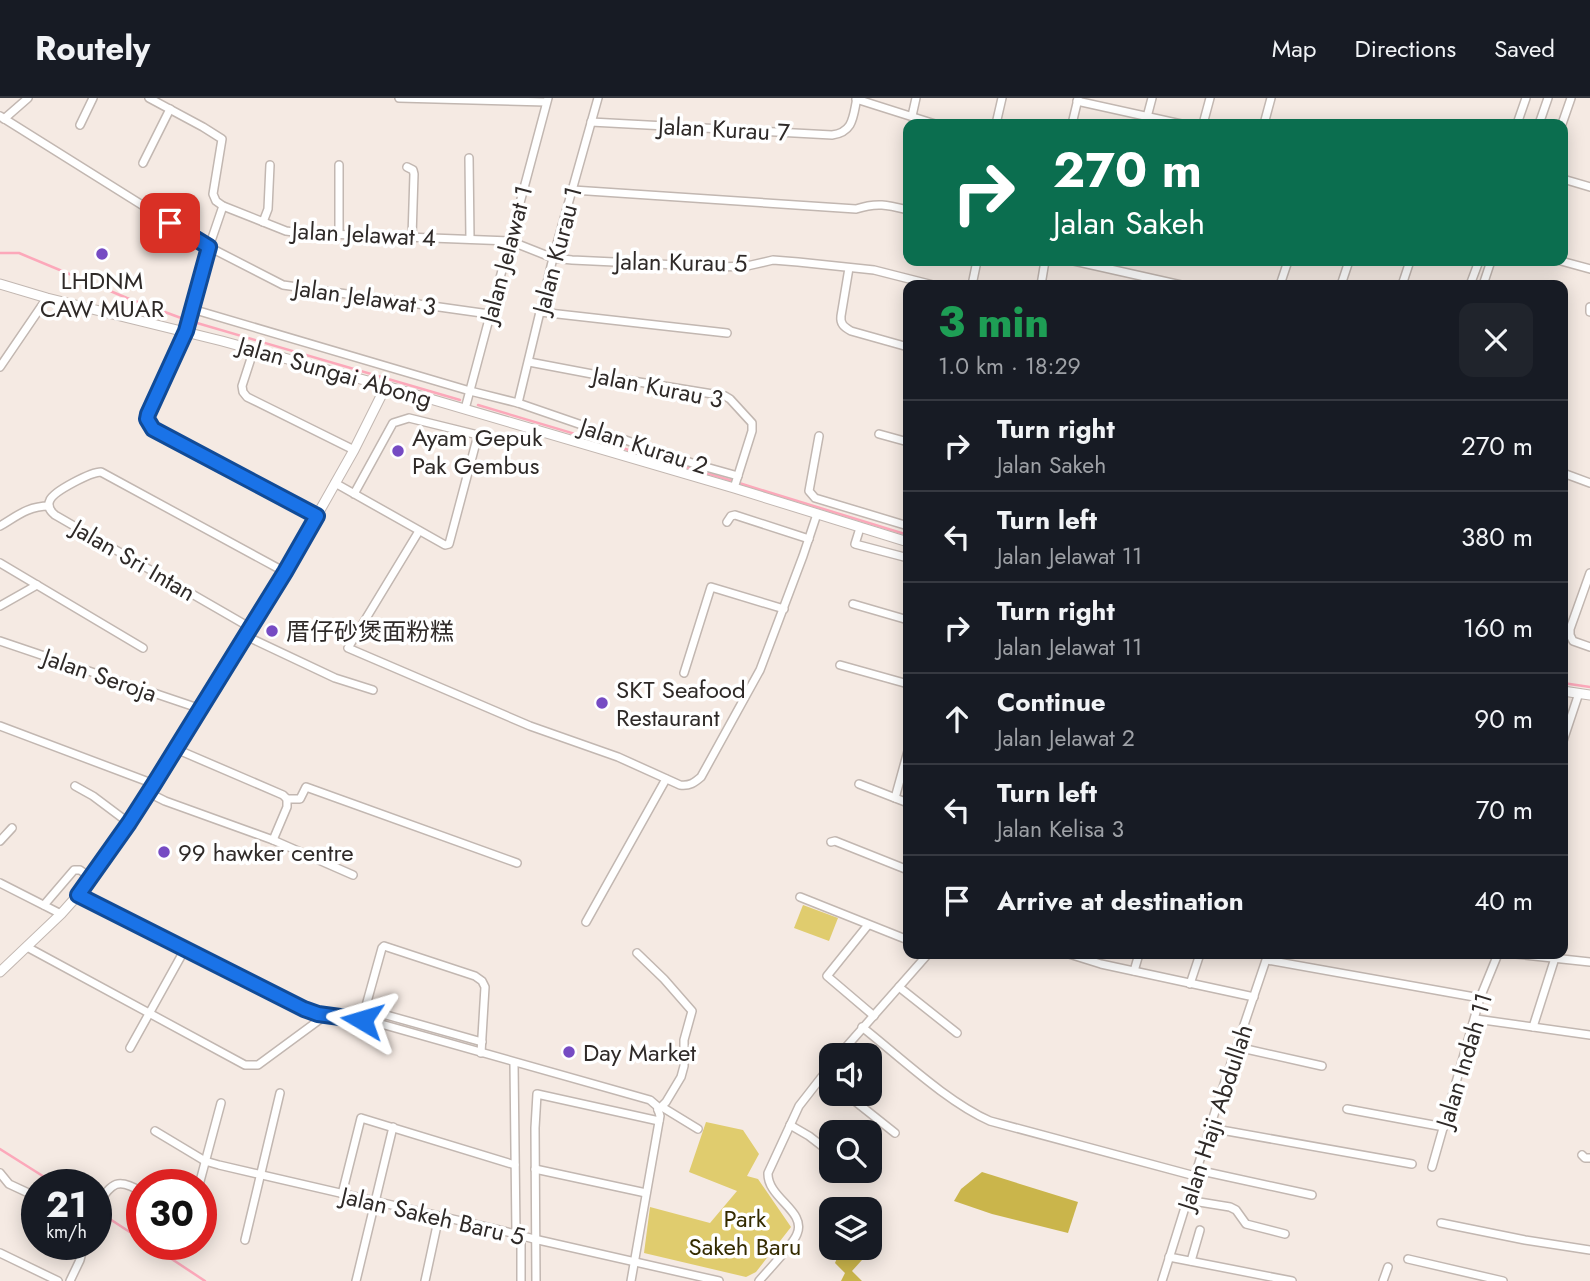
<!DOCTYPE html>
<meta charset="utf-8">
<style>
body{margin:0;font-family:Jost,"Noto Sans SC",sans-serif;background:#20242c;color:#f1f3f6;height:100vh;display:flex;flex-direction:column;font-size:26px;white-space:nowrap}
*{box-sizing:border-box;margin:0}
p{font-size:23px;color:#9ea1a6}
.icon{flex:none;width:38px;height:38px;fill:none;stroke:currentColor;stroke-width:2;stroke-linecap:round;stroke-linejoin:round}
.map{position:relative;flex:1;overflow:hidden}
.drawer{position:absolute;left:903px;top:182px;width:665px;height:679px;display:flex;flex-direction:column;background:#171b24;border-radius:14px;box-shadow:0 4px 18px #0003}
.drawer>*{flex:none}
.hud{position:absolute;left:903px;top:21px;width:665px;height:147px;border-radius:14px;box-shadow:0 4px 18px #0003;background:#0b6e4f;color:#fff;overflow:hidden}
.tools{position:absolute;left:819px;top:945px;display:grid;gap:14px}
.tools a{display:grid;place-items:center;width:63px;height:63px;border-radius:14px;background:#171b24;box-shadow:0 4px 18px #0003;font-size:35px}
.speed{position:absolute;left:21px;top:1071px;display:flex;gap:14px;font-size:35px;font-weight:700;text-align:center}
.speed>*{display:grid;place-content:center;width:91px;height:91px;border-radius:50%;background:#171b24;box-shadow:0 4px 18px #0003;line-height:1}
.speed small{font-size:18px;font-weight:400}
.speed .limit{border:10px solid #d22;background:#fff;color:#111}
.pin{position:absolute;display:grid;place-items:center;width:60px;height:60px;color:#fff;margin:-30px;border-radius:14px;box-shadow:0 4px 10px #0006}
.me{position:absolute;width:77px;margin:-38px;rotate:277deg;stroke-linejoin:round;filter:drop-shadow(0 0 5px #0008)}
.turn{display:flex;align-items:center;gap:24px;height:147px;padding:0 35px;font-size:32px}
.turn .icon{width:91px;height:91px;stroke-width:2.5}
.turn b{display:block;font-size:49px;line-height:60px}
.round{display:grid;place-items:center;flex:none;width:74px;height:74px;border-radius:14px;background:#20242c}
.headline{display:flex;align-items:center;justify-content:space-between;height:119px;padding:0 35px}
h1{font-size:42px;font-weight:800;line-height:52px;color:#1e9e55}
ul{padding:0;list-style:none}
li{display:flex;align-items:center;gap:21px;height:91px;padding:0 35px;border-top:2px solid #363941}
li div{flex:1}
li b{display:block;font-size:26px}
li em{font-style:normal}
header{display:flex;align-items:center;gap:42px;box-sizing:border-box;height:98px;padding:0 35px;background:#171b24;border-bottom:2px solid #363941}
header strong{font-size:33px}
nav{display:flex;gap:38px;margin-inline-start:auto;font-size:24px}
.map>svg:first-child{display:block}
</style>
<header>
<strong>Routely</strong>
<nav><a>Map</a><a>Directions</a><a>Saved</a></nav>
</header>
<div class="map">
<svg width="1590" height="1183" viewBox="0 0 1590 1183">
<rect width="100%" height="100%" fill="#f5eae3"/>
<!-- green -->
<g fill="#e0cc6e">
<path d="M803 807 838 820 829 843 794 830Z"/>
<path d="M706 1024 743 1032 759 1056 747 1078 758 1081 791 1129 756 1174 746 1179 644 1155 650 1109 710 1125 737 1093 689 1074Z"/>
</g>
<!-- forest -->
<g fill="#cab54b">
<path d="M982 1074 1078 1104 1068 1135 992 1116 954 1103 961 1091Z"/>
<path d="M870 1131 881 1141 852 1173 862 1183H841L845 1175 835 1165 841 1150H870Z"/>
</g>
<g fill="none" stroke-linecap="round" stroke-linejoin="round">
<!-- stream -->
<g stroke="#fca8ba" stroke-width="2.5">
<path d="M0 155H19L127 200 181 220"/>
<path d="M197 225 460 302"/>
<path d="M478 307 733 383"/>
<path d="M739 385 908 437"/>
<path d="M1563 585 1590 589"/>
<path d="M0 1051 57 1087"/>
<path d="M96 1112 142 1142"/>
<path d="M149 1146 205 1183"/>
</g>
<!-- minor casing -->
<g stroke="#c2b7b1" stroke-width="10">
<g id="minor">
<path d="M149 0 203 29 222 41 213 96 216 103 223 108 286 133 301 135 510 143 553 160 572 162 720 169 747 168 773 162 798 164 874 172 933 187"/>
<path d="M399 0 546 4"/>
<path d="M856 1 935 26"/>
<path d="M1077 3 1181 26"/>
<path d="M0 18 209 149 283 187 489 216"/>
<path d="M912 18 916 0"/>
<path d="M1147 19 1152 0"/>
<path d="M4 21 28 0"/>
<path d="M591 24 832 37C854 34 853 18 857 0"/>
<path d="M996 26 1002 0"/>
<path d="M1072 26 1078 1"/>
<path d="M1203 26 1210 0"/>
<path d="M1264 26 1271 0"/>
<path d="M1517 26 1526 0"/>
<path d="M1539 26 1548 0"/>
<path d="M1562 26 1571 0"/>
<path d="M80 27 93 0"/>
<path d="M469 60 470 141"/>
<path d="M143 65 170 11"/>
<path d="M407 69 413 72 414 76 412 139"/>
<path d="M1563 81 1590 89"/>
<path d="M573 92 856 111C877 104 888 107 908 112"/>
<path d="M223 108 209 149 186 233 151 307 147 321 153 331 317 418"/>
<path d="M263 124 268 111 270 67"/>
<path d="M339 136V67"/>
<path d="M1074 163 1181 187"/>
<path d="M1561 163 1590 171"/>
<path d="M849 170 841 218C840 226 844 229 851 233L908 249"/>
<path d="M972 187 977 163"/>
<path d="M1041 187 1045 163"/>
<path d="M1280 187 1288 163"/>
<path d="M1341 187 1349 163"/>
<path d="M1402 187 1410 163"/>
<path d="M1470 187 1479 163"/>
<path d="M1483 187 1491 163"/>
<path d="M1590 209V214"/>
<path d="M192 211 470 293 518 305 695 366 738 378"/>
<path d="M540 214 727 235"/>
<path d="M254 251 242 288 243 294 247 299 354 352"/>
<path d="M529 264 608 279 725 298 730 301 752 325V333L734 390"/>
<path d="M0 269 47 200"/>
<path d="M518 305 553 160 598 0"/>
<path d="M465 311 548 0"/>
<path d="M879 336 908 344"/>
<path d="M819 338 809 393 815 400 908 428"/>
<path d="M1563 375 1590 385"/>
<path d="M335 385 445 447 449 446 478 337 409 320 393 325 354 396"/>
<path d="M727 424 731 418 735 417 809 441"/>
<path d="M0 428C17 418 28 408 49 408"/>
<path d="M860 430 855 446 908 460"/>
<path d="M419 433 348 550 530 628 618 659 680 687C690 688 694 685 701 679L760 572 803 458 817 416"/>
<path d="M0 465 143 550"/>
<path d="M1590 475 1570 531V537L1573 543 1590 549"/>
<path d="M853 506 908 522"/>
<path d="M0 508 37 487"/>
<path d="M251 530 55 417C50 413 47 408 50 402 54 393 91 374 101 374L285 474"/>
<path d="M246 538 335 580 373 592"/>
<path d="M0 543 201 611"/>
<path d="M840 567 908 586"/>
<path d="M684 575 711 489 784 511"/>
<path d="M0 628 154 686"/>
<path d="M1563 643 1579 595"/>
<path d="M176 651 283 697 287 701V709L273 742"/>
<path d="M859 686 908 705"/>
<path d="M75 688 93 698 129 725"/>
<path d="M149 695 165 703 273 742 353 777"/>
<path d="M895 700 908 653"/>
<path d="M287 701H300L306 689 517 765"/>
<path d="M0 743 12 730"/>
<path d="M831 744 835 743 908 772"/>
<path d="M0 785 61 816"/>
<path d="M78 797 304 911 318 917 367 922 650 1002 657 1008 660 1018 631 1183"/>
<path d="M800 799 908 842"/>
<path d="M44 807 74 772H80L90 779"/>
<path d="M586 824 666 681"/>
<path d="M868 827 827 878 874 918"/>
<path d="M27 849 245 967H258L326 917"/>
<path d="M637 855 664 881 692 913 684 942V968L681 979 666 1004 658 1012"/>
<path d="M1069 856 1101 866 1254 899"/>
<path d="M1516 856 1590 864"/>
<path d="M1267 862 1480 900"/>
<path d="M1134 873 1139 856"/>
<path d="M1190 886 1200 856"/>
<path d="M899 889 957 935"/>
<path d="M365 911 482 944"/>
<path d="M1476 921 1590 937"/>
<path d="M362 922 382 850 384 848 475 878 482 883 485 889 481 955"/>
<path d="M862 929C900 959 947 1004 990 1023L1195 1078"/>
<path d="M1533 929 1555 860"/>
<path d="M1237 949 1322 968"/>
<path d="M130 950 185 851"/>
<path d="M839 957 928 856"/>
<path d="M514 965 516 1136"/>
<path d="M846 996 895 1035"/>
<path d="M662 1009 698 1031"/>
<path d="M1347 1011 1444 1029"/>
<path d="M790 1027 809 1038 831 1055"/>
<path d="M1210 1030 1412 1066"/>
<path d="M155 1033 205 1063 219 1067 500 1132 534 1141 719 1183"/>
<path d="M1582 1057 1585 1060H1590"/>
<path d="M1432 1069 1480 900 1498 856"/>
<path d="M535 1071 646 1095"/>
<path d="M1197 1072 1312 1097"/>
<path d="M0 1075 9 1086 37 1099"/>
<path d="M199 1087 221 1005"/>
<path d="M342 1096 361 1020 515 1067"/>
<path d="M1187 1102 1230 1109 1236 1112 1246 1126 1285 1136"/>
<path d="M96 1108C112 1086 116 1078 142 1094"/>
<path d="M1441 1125 1525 1142 1590 1152"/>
<path d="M521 1138V1183"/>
<path d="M245 1142 280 995"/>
<path d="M0 1155 58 1183"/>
<path d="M1169 1159 1292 1183"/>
<path d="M1408 1161 1503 1183"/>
<path d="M1191 1163 1200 1132"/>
<path d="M70 1183 80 1162 84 1146"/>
<path d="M356 1183 393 1029"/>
<path d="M425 1183 439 1118"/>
<path d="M536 1183 535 1030 537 996 659 1023"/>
<path d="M759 1183C768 1172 793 1147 797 1136 807 1113 767 1100 768 1075L799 1008 831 967"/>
<path d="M1162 1183 1218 1004 1268 856"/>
<path d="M1383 1183 1388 1169"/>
</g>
</g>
<!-- tertiary casing -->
<g stroke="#c2b7b1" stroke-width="11">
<g id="tertiary">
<path d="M0 186 47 200 222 243 386 288 734 390 908 444"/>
<path d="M1563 593 1590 597"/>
<path d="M0 874 61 816 78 797 129 725 285 474 354 352 386 288"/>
</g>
</g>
<!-- minor -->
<use href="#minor" stroke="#fff" stroke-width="7"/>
<!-- tertiary -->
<use href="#tertiary" stroke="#fff" stroke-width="9"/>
</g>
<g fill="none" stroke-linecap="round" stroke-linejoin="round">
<!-- route casing -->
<g stroke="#114b97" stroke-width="18">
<path id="route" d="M170 125 209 149 186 233 148 316 147 321 153 331 317 418 285 474 154 686 129 725 78 797 304 911 318 916 362 922"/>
</g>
<!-- route -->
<use href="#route" stroke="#1a73e8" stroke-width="12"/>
</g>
<!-- markers -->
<g fill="#764bc3" stroke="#fff" stroke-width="2.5">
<circle cx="102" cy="156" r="7"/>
<circle cx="398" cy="353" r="7"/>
<circle cx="272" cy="533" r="7"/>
<circle cx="602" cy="605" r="7"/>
<circle cx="164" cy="754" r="7"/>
<circle cx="569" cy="954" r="7"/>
</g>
<g text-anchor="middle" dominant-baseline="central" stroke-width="7" stroke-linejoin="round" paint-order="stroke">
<!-- street labels -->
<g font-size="24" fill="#2f2a28" stroke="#fff">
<text transform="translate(724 31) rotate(3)">Jalan Kurau 7</text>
<text transform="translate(364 136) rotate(3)">Jalan Jelawat 4</text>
<text transform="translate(557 152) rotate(-75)">Jalan Kurau 1</text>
<text transform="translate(506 156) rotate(-75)">Jalan Jelawat 1</text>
<text transform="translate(681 164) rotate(1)">Jalan Kurau 5</text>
<text transform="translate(365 199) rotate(8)">Jalan Jelawat 3</text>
<text transform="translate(335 274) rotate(16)">Jalan Sungai Abong</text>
<text transform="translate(658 289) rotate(11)">Jalan Kurau 3</text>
<text transform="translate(644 348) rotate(18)">Jalan Kurau 2</text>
<text transform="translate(134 462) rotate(30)">Jalan Sri Intan</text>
<text transform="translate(100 577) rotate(19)">Jalan Seroja</text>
<text transform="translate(1464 962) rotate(-73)">Jalan Indah 11</text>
<text transform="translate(1215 1019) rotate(-72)">Jalan Haji Abdullah</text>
<text transform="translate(433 1118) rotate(13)">Jalan Sakeh Baru 5</text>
</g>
<!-- poi labels -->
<g font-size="24" fill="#2f2a28" stroke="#fff" text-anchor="start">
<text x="102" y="182" text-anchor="middle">LHDNM<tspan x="102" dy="28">CAW MUAR</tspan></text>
<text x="412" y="339">Ayam Gepuk<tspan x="412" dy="28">Pak Gembus</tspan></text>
<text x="286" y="533">厝仔砂煲面粉糕</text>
<text x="616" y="591">SKT Seafood<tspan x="616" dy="28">Restaurant</tspan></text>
<text x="178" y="754">99 hawker centre</text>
<text x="583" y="954">Day Market</text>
</g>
<!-- park labels -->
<g font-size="24" fill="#342b00" stroke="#fff">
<text x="745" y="1120">Park<tspan x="745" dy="28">Sakeh Baru</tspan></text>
</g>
</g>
</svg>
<div class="tools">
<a><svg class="icon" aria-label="sound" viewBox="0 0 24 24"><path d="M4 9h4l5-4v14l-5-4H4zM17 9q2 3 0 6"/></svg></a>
<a><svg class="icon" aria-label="search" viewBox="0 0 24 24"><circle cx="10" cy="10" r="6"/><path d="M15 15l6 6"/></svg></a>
<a><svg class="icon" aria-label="layers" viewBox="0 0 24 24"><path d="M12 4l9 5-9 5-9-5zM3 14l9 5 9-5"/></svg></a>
</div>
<div class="speed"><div>21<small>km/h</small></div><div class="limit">30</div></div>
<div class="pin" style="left:170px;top:125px;background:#d93025"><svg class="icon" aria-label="arrive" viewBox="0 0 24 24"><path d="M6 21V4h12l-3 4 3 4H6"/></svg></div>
<svg class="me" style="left:362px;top:922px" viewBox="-20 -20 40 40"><path d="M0-17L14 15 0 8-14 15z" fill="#1a73e8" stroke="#fff" stroke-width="4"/></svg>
<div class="hud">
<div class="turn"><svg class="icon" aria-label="right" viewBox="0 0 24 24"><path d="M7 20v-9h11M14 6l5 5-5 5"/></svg><div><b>270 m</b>Jalan Sakeh</div></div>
</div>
<section class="drawer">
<div class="headline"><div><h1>3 min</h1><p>1.0 km · 18:29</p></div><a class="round"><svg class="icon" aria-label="close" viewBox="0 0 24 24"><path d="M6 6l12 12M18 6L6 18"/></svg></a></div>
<ul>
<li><svg class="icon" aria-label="right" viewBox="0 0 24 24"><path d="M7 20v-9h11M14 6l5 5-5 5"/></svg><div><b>Turn right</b><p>Jalan Sakeh</p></div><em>270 m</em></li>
<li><svg class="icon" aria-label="left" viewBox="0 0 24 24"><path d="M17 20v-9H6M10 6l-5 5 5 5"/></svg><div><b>Turn left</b><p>Jalan Jelawat 11</p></div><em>380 m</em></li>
<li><svg class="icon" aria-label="right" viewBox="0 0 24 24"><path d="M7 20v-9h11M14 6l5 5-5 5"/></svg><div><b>Turn right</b><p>Jalan Jelawat 11</p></div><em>160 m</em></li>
<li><svg class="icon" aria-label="ahead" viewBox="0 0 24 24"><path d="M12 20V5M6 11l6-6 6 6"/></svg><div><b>Continue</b><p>Jalan Jelawat 2</p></div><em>90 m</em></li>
<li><svg class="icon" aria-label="left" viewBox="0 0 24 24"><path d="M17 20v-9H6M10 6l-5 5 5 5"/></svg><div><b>Turn left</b><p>Jalan Kelisa 3</p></div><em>70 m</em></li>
<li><svg class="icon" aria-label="arrive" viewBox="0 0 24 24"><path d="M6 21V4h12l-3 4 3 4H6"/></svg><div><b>Arrive at destination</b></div><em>40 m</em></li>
</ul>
</section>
</div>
